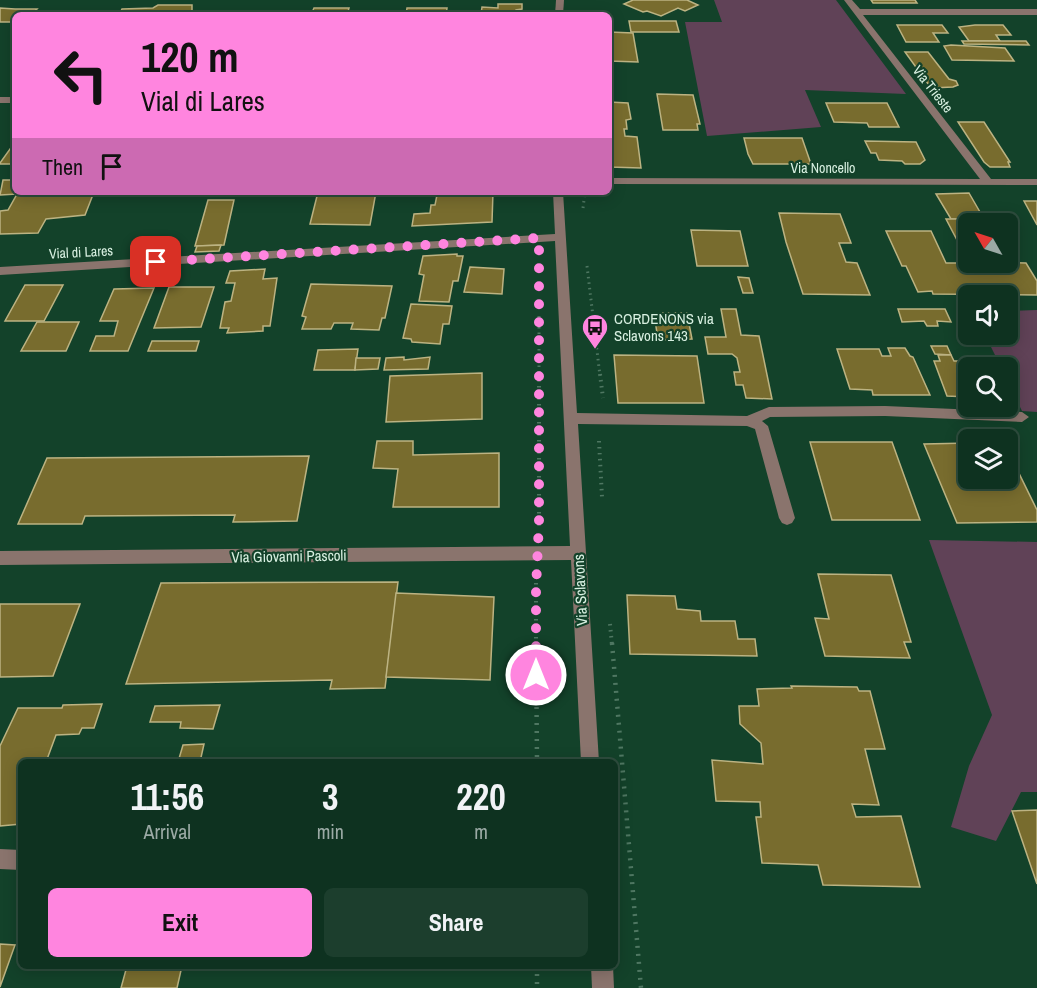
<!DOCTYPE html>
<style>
body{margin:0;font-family:"Archivo Narrow",sans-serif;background:#1c3e2d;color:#f1f3f6;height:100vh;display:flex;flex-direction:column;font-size:22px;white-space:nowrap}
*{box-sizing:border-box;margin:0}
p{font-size:20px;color:#9baaa5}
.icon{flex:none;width:33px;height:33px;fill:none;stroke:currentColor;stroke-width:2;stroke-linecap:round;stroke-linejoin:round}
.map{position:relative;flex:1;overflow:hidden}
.sheet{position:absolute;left:18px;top:759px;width:600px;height:210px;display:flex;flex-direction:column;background:#0e3220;border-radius:9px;box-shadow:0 3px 15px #0003,0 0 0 2px #2e4d3e}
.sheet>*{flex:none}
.guide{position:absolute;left:12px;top:12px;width:600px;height:183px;border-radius:9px;box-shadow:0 3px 15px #0003,0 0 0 2px #2e4d3e;background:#ff85df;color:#111;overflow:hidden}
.needle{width:39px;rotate:309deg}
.controls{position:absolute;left:958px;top:213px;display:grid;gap:12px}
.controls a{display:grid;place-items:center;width:60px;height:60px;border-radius:9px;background:#0e3220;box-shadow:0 3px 15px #0003,0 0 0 2px #2e4d3e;font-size:30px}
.pin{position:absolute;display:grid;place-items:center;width:51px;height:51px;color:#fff;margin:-26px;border-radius:12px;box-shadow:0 3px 9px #0006}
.me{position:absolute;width:66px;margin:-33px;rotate:0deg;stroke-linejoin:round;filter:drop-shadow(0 0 4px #0008)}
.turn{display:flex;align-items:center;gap:21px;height:126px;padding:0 30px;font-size:27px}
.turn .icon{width:78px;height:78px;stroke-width:2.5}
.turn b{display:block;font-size:42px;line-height:51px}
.then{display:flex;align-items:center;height:57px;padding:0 30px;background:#0003;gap:12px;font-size:22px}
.eta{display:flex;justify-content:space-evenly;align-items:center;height:102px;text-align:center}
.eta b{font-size:36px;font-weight:800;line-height:42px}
.primary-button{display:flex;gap:12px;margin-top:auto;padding:12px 30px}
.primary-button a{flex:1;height:69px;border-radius:9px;background:#ff85df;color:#111;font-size:24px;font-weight:800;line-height:69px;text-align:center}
.primary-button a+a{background:#1c3e2d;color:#f1f3f6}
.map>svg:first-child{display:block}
</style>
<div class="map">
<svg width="1037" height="988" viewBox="0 0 1037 988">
<rect width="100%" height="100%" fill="#13422a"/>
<!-- green -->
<g fill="#604257">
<path d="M714 0H836L906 94 805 90 821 127 707 136 685 22H722Z"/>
<path d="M1037 310V412L1022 411 1008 382V368L1001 367 985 335 1008 334V311Z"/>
<path d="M929 540 1037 542V792H1021L996 841 951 827 969 766 992 715Z"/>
</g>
<!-- building -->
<g fill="#786c2e" stroke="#bcb382" stroke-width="1.5">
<path d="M633 0H687L698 5 685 11 678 8 661 16 647 11 643 12 624 4Z"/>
<path d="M871 0H915L917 3H873Z"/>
<path d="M498 4H522V9L516 10 515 15H473L481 14 482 7 498 8Z"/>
<path d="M158 5H192V15H119L122 9 153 8Z"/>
<path d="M0 8 15 9H37L31 15H15V22H0Z"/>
<path d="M314 8H349L347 15H311Z"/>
<path d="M407 8H447L446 15H406Z"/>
<path d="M629 21H676L679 32H631Z"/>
<path d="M897 25H942L948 33H933L939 42H906Z"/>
<path d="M975 25H1003L1011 35H996L1000 41H969L959 27Z"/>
<path d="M609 32 633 33 638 62 609 61Z"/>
<path d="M962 41H1026L1029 45 964 44Z"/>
<path d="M951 45 1005 48 1014 61 952 60 944 46Z"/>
<path d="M905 52H928L949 79 956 81 958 85 953 87 931 88Z"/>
<path d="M657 94 693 95 700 124H697L698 130H663Z"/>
<path d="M609 102 628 103 631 119 626 120 627 129H624L625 136 637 137 641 168 609 167Z"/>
<path d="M826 103H887L899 127H869L867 123 834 122Z"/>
<path d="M958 122H984L1010 162H1008L1010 167H990L984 162Z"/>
<path d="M744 138H802L811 164H753L748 154Z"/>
<path d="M865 141 916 142 925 160 920 164H905L902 161 879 160 876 153H871Z"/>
<path d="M15 142V164H0V163Z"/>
<path d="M3 180H15V192H94L85 215 46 219 38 233 0 234V211L8 210 17 194 0 195Z"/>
<path d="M318 192H376L370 225 310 224Z"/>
<path d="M417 192H493L492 222 412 226 414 214 430 213 431 205H435L437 195H416Z"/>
<path d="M969 193 984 219H951L936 194Z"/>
<path d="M208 200H234L224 245 195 246Z"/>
<path d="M1024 201H1037V225Z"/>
<path d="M779 213 840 214 851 243H839L846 262 857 263 870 295 803 294 786 242Z"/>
<path d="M946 219H972L974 224H969V240H957Z"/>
<path d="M691 230 740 231 748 266H697Z"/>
<path d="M886 231H931L946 263H966L960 253H969V262L1026 263 1037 281V295L933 294 932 291 918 292 906 266H902Z"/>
<path d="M221 245 219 251 195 252 197 246Z"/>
<path d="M457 254V256H463L458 281H453L449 302 419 301 424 275 419 274 423 256Z"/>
<path d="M470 267 504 269 502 294 464 292Z"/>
<path d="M265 269 263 279 277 278 270 326H263V331L227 333 229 328H220L225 302 231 301 235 283H226L230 271Z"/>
<path d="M738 277 749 278 753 293H743Z"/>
<path d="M311 284 392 286 385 318H382L379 330 351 329 353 323H334L331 329H302L306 317 302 316Z"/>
<path d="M25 285H63L44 321H5Z"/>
<path d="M169 287H214L201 327 154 328Z"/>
<path d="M154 288 128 351H90L96 336H114L118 321H100L114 289Z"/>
<path d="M411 304 452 306 449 324H443L440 344 412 342 411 339 403 338Z"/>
<path d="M721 309H736L741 335 759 336 772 399 746 398 743 385H736L734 372H740L737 358 732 354H708L705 337H726Z"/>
<path d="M898 309H945L951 322 937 321 938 326H927L924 321 902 322Z"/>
<path d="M654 313H687L692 339 658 340Z"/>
<path d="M37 322H79L66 351H21Z"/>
<path d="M152 341H199L196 351H148Z"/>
<path d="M931 346H947L951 355 935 354Z"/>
<path d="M888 348H905L910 356 913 357 930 395H873L872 390 850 389 837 349H879L882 356H891Z"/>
<path d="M358 349 355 370H314L318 350Z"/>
<path d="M614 355 697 356 704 403H618Z"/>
<path d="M938 355H951L954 361H989L992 368H969V397L947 396 934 361H940Z"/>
<path d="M404 357V360L430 357 428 369 384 370 386 358Z"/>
<path d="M356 358H380L378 369 355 370Z"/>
<path d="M482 373V419L386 422 390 376Z"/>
<path d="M377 441H413V455L499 453V507H393L398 469 373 468Z"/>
<path d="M810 442H892L920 520H832Z"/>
<path d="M969 443V478H1008V451L1037 510V522L957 523 924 444Z"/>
<path d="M309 456 297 521 233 522 235 515 85 516 82 524H18L47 458Z"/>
<path d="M818 574 891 575 911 642H904L910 658 825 656 815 618 829 619Z"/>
<path d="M398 582 385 688 330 689 332 680 126 684 161 583Z"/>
<path d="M396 593 494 597 490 680 386 677Z"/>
<path d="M627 595 675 596 677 609 700 611 701 621H735L738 639H755L757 656 630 654Z"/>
<path d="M0 604H80L53 676 0 677Z"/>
<path d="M791 686 857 687 859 691H870L885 749H865L879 805 852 804 856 817 901 816 920 887 823 885 818 865 762 863 756 817H761L760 802 716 801 712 760 763 764 761 743 740 724 739 706H759L757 689 792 688Z"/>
<path d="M102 704 94 728H82L79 734 56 735 46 762H21V824L0 826V746L18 708H62L63 705Z"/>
<path d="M220 705 213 729 180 728 181 722H150L155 706Z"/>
<path d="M204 744 200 762H178L183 745Z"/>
<path d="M1037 810V884L1012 811Z"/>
<path d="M0 944 15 945 0 987Z"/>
<path d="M127 966H182L177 988H121Z"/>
</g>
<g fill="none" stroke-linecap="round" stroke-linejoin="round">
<!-- path-far2 -->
<g stroke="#4f7762" stroke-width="3" stroke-dasharray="1.5 4" stroke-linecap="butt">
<path d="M583 208 585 192"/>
<path d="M587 266 600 376"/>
<path d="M539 316V376"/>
</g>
<!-- path-far1 -->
<g stroke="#4f7762" stroke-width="4" stroke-dasharray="1.5 4.5" stroke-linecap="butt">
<path d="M539 374V530"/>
<path d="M600 374 603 398"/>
<path d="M599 441 602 497"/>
<path d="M536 577V645"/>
<path d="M610 624 612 645"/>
</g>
<!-- path -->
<g stroke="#4f7762" stroke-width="4.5" stroke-dasharray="2 6" stroke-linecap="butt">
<path d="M536 643 537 762"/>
<path d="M612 643 641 988"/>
<path d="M537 966V988"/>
</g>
<!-- minor -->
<g fill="#8a746d" fill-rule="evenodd">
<path d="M556 0H564L563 15H555Z"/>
<path d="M844 0H852L860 9H1037V15H863L991 179H1037V185L609 184V178L980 179Z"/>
<rect x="0" y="97" width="15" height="6"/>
<path d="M553 192H563L577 413 747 416 769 407 885 406 1022 412 1029 417 1022 422 885 416 770 417 762 421 768 426 795 518 792 523 787 525 782 523 779 518 755 429 747 426 578 424 599 762H581L571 560 0 565V551L570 546 555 241 0 275V267L555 234Z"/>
<path d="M0 849 21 850V870L0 869Z"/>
<path d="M591 966H613L614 988H592Z"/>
</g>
</g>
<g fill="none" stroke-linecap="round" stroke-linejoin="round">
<!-- route -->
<path stroke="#ff85df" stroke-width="10" stroke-dasharray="0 18" d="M156 262 539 238V522L536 589V675"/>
</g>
<!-- icons -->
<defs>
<g id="bus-pin" transform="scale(1.35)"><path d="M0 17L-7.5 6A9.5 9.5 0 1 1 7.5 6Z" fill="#ff85df" stroke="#13422a"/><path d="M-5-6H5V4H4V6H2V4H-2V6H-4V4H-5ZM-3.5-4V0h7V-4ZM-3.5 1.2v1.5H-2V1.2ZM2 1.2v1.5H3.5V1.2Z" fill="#111"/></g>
</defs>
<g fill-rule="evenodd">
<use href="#bus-pin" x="595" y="327"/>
</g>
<g text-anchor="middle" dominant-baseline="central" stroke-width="4.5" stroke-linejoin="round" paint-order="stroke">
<!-- far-street labels -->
<g font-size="14" fill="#d8f0e1" stroke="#13422a">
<text transform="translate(933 89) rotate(52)">Via Trieste</text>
<text x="823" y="168">Via Noncello</text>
<text transform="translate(81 252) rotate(-3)">Vial di Lares</text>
</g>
<!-- poi labels -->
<g font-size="15" fill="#d8f0e1" stroke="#13422a" text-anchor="start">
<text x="614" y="318">CORDENONS via<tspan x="614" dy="17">Sclavons 143</tspan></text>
</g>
<!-- street labels -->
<g font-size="15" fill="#d8f0e1" stroke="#13422a">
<text transform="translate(289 556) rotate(-1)">Via Giovanni Pascoli</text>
<text transform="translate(580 590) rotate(-93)">Via Sclavons</text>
</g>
</g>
</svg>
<div class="controls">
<a><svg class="needle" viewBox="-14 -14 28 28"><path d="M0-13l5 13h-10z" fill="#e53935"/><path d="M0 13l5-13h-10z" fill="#9baaa5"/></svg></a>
<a><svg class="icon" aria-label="sound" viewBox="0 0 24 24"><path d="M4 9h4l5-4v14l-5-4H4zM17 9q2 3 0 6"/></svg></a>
<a><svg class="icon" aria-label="search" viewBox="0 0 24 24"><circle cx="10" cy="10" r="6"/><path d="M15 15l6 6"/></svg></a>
<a><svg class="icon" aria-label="layers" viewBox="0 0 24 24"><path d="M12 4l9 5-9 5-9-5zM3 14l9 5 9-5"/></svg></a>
</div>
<div class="pin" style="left:156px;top:262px;background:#d93025"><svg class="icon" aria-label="arrive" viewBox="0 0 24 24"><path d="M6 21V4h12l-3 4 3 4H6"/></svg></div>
<svg class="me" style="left:536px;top:675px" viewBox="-20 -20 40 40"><circle r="17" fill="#ff85df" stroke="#fff" stroke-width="3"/><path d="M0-11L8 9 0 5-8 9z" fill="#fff"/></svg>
<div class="guide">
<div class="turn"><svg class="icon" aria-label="left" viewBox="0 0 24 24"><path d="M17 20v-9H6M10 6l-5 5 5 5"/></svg><div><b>120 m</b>Vial di Lares</div></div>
<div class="then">Then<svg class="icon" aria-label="arrive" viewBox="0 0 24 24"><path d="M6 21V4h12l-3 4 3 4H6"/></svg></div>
</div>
<section class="sheet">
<div class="eta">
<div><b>11:56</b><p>Arrival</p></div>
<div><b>3</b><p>min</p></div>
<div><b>220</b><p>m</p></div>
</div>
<div class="primary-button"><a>Exit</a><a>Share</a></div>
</section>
</div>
